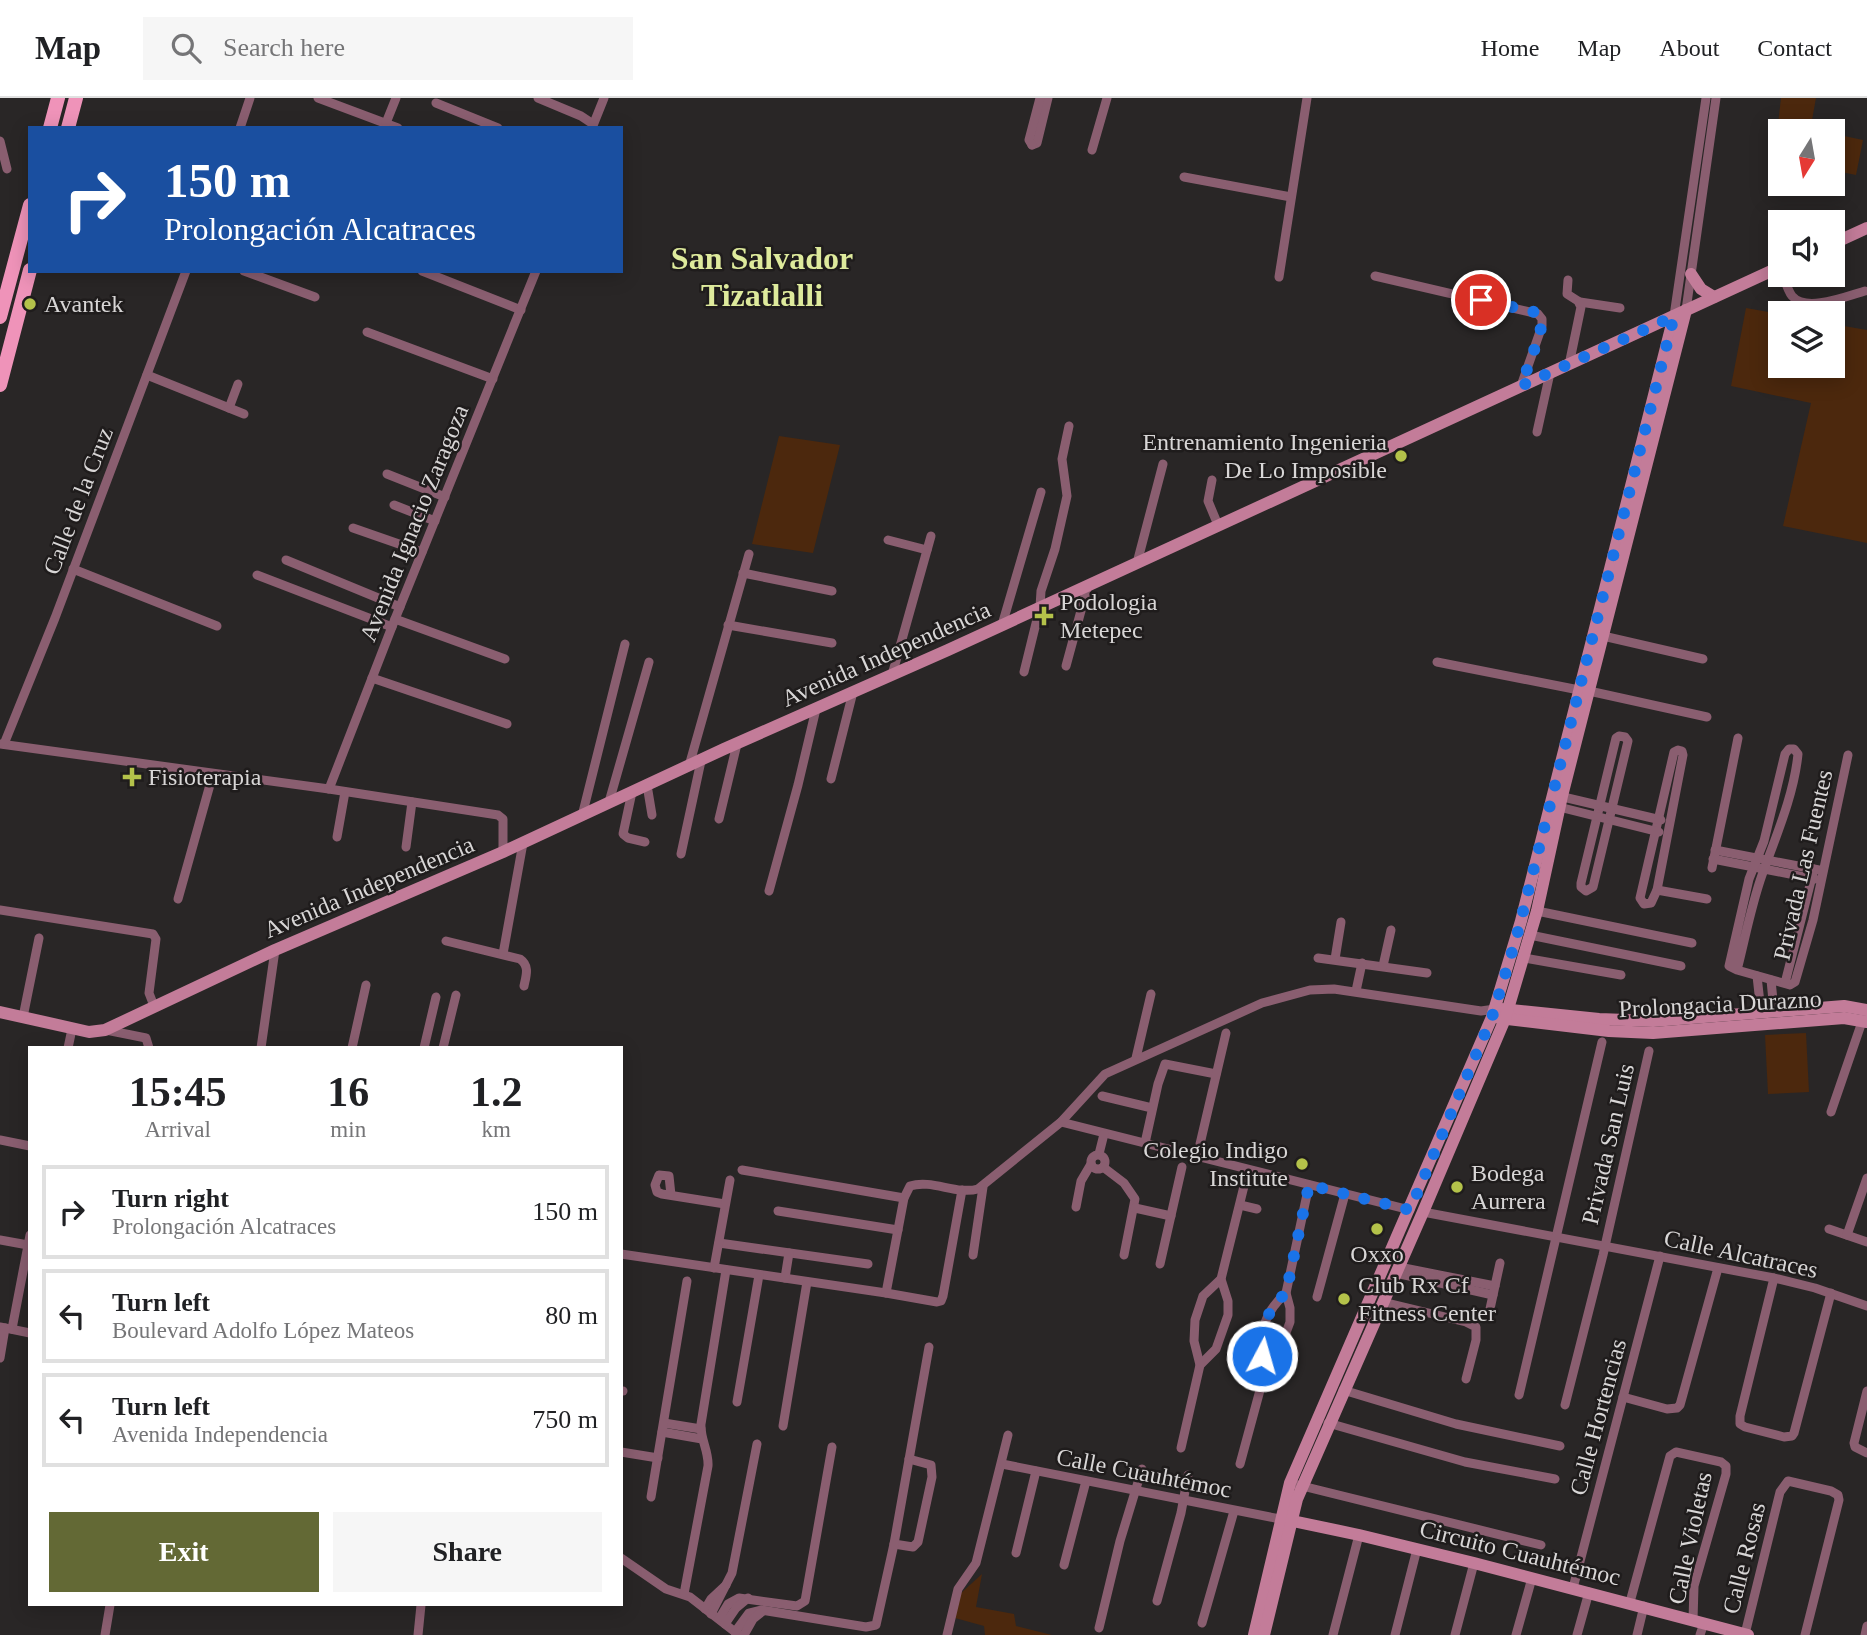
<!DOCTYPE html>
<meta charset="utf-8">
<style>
body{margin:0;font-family:Georgia,serif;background:#f6f6f6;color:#202124;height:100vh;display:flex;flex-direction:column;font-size:26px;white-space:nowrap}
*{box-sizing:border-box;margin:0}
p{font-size:23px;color:#757577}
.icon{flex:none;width:38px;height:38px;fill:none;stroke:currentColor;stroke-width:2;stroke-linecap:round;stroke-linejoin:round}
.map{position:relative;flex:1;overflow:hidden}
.drawer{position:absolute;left:28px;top:948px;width:595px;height:560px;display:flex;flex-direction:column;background:#fff;border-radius:0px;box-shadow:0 4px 18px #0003}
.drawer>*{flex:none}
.top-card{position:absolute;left:28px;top:28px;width:595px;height:147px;border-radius:0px;box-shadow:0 4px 18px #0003;background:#1a4fa0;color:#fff;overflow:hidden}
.needle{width:46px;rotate:191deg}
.controls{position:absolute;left:1768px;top:21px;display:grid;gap:14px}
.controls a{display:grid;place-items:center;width:77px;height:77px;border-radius:0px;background:#fff;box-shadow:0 4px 18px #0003;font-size:35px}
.pin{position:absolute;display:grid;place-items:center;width:60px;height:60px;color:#fff;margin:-30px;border:4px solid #fff;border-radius:50%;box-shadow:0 2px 7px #0007}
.me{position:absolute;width:77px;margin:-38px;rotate:6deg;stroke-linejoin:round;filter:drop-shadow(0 0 5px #0008)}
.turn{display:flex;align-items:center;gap:24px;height:147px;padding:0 21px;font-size:32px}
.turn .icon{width:91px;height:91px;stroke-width:2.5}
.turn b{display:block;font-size:49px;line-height:60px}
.eta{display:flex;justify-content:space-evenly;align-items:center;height:119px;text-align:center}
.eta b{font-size:42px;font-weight:700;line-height:49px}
.action{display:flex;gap:14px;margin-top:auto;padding:14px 21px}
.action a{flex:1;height:80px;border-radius:0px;background:#636935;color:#fff;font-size:28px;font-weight:700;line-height:80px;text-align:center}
.action a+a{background:#f6f6f6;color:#202124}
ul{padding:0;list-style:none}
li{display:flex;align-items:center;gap:21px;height:94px;margin:0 14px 10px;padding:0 7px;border:4px solid #e0e0e0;border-radius:0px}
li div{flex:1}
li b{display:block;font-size:26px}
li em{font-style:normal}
header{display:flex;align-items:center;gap:42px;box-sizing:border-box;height:98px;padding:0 35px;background:#fff;border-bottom:2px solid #e0e0e0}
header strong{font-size:33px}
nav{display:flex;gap:38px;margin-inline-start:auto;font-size:24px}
.search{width:490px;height:63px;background:#f6f6f6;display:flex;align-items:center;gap:18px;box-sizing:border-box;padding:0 24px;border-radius:0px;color:#757577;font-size:26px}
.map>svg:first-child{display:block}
</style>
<header>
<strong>Map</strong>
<div class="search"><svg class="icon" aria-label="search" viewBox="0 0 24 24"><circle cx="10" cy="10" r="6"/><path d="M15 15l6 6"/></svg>Search here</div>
<nav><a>Home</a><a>Map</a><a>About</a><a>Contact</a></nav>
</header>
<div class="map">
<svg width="1867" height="1537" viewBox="0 0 1867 1537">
<rect width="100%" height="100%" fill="#292626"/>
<!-- green -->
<g fill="#4c280d">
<path d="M1781 0H1816L1810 33 1777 35Z"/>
<path d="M1844 38 1863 42 1856 77 1836 73Z"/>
<path d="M1746 210 1780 216V268H1832V226L1867 232V445L1783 428 1811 305 1731 288Z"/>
<path d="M779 338 840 347 813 455 752 446Z"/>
<path d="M1806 935 1809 994 1768 996 1765 937Z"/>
<path d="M982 1476 976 1509 1014 1516 1016 1528 1052 1537H985L984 1528 955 1520 960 1496Z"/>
</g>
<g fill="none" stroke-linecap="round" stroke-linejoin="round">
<!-- street -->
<g stroke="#8a5e70" stroke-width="9">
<path d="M318 0 398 30"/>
<path d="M538 0 581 18 593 26"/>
<path d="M436 5 498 30"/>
<path d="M386 25 396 0"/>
<path d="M240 30 250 0"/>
<path d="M592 30 604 0"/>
<path d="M0 43 7 71"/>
<path d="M1032 47 1037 45 1048 0"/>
<path d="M1032 47 1029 42 1040 0"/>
<path d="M1092 52 1107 0"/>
<path d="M1184 79 1291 99"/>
<path d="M244 173 315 199"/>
<path d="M422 173 521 212"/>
<path d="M1783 177C1785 183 1788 193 1792 198 1806 215 1847 198 1865 193"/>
<path d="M1375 178 1538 216 1542 221V228L1521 288"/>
<path d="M1279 179 1307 0"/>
<path d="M1568 182 1567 196 1578 203 1581 209 1569 267"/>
<path d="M1580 204 1620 210"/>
<path d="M1686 212 1716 0"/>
<path d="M1674 218 1706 0"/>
<path d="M367 234 493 281"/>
<path d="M147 277 244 316"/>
<path d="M229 310 238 286"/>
<path d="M1537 334 1550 275"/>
<path d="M387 376 445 399"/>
<path d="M1212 382 1208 403 1218 427"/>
<path d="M394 407 435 423"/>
<path d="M353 430 422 454"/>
<path d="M888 442 927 452"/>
<path d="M286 462 400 509"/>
<path d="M1137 465 1163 366"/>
<path d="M73 471 217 528"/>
<path d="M743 475 832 493"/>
<path d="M257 477 392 529"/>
<path d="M395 521 505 561"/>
<path d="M728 527 832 545"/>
<path d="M1002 527 1041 394"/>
<path d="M1603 538 1703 561"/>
<path d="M1437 564 1579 592"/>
<path d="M1066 568 1088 487"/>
<path d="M1024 574 1040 509 1041 493 1055 451 1067 398 1062 361 1069 328"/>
<path d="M892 577 931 438"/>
<path d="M372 580 507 626"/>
<path d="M1589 593 1707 619"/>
<path d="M1619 638 1625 639 1628 643 1593 789 1586 793 1581 789V785L1616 640Z"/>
<path d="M0 646 329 691 498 717 503 721V754"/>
<path d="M4 646 55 520 186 173"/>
<path d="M1678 652 1682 653 1683 657 1657 792 1651 805 1644 806 1640 800 1674 654Z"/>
<path d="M689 668 749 456"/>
<path d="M831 681 853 594"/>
<path d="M647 687 652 717"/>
<path d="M329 691 395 521 536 173"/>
<path d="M632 694 623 736 628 740 645 744"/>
<path d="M1559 698 1661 722"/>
<path d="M609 704 649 564"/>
<path d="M1559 709 1659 734"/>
<path d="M582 718 625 546"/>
<path d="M719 721 737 646"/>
<path d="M337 739 345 694"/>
<path d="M406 749 412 704"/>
<path d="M1715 752 1819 772"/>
<path d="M681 756 701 663"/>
<path d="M1713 761 1815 781"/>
<path d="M1712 770 1738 640"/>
<path d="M1657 792 1707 801"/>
<path d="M769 793 798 687 816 611"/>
<path d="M178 801 213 676"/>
<path d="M0 812 153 836 156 841 149 895 154 908"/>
<path d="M1537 813 1692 845"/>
<path d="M1530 837 1681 868"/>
<path d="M446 843 520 861C530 868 526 878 524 888"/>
<path d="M503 856 523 745"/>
<path d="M1318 860 1427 875"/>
<path d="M1524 860 1621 877"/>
<path d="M1335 861 1341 824"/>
<path d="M1383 868 1391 832"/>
<path d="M1737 872C1745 841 1751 808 1762 777 1776 738 1794 697 1798 656L1794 651H1789L1785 656 1764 743 1749 781 1729 868 1737 872 1790 887 1795 884 1813 822 1848 657"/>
<path d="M1757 878 1761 914"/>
<path d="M1771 882 1774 913"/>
<path d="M1785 885 1814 771"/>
<path d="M1356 893 1362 865"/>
<path d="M23 919 39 840"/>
<path d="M106 932 146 940 149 950"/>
<path d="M68 950 72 931"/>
<path d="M261 950 275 852"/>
<path d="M352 950 366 887"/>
<path d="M424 950 436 899"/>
<path d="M443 950 456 897"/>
<path d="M1136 960 1151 896"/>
<path d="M1102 998 1152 1010"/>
<path d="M1831 1014 1864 918"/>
<path d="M1061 1024 1410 1112"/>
<path d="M0 1042 30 1048"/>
<path d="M1145 1045 1158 986 1165 966 1216 976"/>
<path d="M1200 1046 1226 935"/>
<path d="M1099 1056 1104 1036"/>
<circle cx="1098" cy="1064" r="7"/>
<path d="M1103 1069 1124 1085 1135 1101 1124 1157"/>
<path d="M742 1072 904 1100"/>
<path d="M671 1097 669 1078 659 1077 655 1087 657 1094 662 1096 725 1106"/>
<path d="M1240 1107 1257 1111"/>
<path d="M1076 1109 1081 1083 1091 1066"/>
<path d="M1135 1110 1171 1118"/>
<path d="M778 1113 898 1132"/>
<path d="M1423 1114 1774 1180 1815 1190 1867 1208"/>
<path d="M1829 1131 1867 1144"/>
<path d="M1847 1137 1867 1080"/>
<path d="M0 1142 28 1147"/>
<path d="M719 1145 868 1166"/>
<path d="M621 1156 886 1195 937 1204 941 1203 943 1198 962 1092"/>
<path d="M973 1157 983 1089"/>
<path d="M1160 1166 1182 1069"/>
<path d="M1399 1169 1495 1188"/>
<path d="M714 1170 730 1082"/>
<path d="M1396 1175 1493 1197"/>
<path d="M785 1180 789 1155"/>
<path d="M1774 1180 1740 1318V1326L1745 1329 1784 1339 1792 1338 1794 1335 1831 1195"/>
<path d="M886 1195 904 1100 910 1088C932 1081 956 1097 978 1091L1061 1024 1105 976 1262 905 1310 892 1334 891 1481 913 1495 911"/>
<path d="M1317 1199 1345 1096"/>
<path d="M1383 1204 1466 1224 1476 1229V1242L1466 1281"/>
<path d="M1488 1220 1500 1165"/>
<path d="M0 1229 30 1235"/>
<path d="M12 1231 30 1137"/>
<path d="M0 1260 5 1230"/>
<path d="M1200 1267 1216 1251 1228 1217V1203L1221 1181 1248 1072"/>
<path d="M1266 1270C1255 1242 1264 1214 1286 1195"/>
<path d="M1343 1292 1456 1326 1560 1348"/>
<path d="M621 1293H623"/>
<path d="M1867 1293 1854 1345 1855 1349 1867 1355"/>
<path d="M1519 1297 1602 944"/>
<path d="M1623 1299 1667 1311 1677 1310 1680 1307 1718 1170"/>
<path d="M737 1304 759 1177"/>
<path d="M1565 1307 1603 1157 1649 953"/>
<path d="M664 1325 701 1331"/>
<path d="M1328 1325 1465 1364 1555 1381"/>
<path d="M783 1328 807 1184"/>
<path d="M662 1334 702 1341"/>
<path d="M1181 1350 1200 1267 1194 1243 1195 1222 1203 1198 1221 1181"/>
<path d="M621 1354 658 1360"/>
<path d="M1002 1366 1280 1421"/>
<path d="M1240 1366 1266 1270 1278 1256 1290 1224V1210L1286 1195 1309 1087"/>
<path d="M1290 1385 1541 1447"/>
<path d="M651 1399 687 1183"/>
<path d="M894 1446 913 1449 918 1444 932 1379 931 1367 909 1361"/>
<path d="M1016 1455 1036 1373"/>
<path d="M621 1460 666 1491 690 1499 739 1537"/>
<path d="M1064 1467 1086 1383"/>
<path d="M1573 1490 1660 1158"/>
<path d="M684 1496 708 1368C709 1353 700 1341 701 1326L726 1172"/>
<path d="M1157 1503 1181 1415 1188 1377"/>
<path d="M1630 1504 1670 1358 1676 1354 1721 1364 1726 1368V1376L1694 1488 1693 1522"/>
<path d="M705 1511 711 1501 726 1487"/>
<path d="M711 1516 732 1475 757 1346"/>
<path d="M719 1521 728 1506 739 1500 797 1508 805 1503 832 1349"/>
<path d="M1202 1525 1234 1413"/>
<path d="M725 1526 736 1510 748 1500"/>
<path d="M1099 1530 1120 1443 1142 1371"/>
<path d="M735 1534 749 1515 761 1512 866 1529 876 1527 894 1446 929 1249"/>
<path d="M1745 1536 1780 1394 1788 1383 1831 1393 1838 1397 1839 1402 1805 1537"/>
<path d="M105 1537 110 1507"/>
<path d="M418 1537 421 1507"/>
<path d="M744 1537 753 1521 763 1513"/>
<path d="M947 1537 958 1491 976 1465 1008 1337"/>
<path d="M1333 1537 1359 1437"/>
<path d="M1395 1537 1417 1451"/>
<path d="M1455 1537 1474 1465"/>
<path d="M1516 1537 1532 1480"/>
<path d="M1577 1537 1589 1494"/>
<path d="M1637 1537 1644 1508"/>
<path d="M1700 1537 1704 1525"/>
<path d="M1865 1537 1867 1528"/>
</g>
<!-- secondary -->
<g stroke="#c37c99" stroke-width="12">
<path d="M1832 146 1867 130"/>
<path d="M1691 176 1701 191 1714 199"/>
<path d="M1501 911 1599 921 1653 923 1844 908 1867 912"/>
<path d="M0 914 89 934 105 932 275 852 503 754 724 651 948 552 1780 169"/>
<path d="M1499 920 1609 933 1653 935 1844 920 1867 924"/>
<path d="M1283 1421 1359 1437 1474 1465 1748 1537"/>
<path d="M1254 1537 1290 1385 1492 919 1521 823 1674 218"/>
<path d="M1264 1537 1297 1401 1423 1114 1505 921 1537 813 1562 698 1686 212"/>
</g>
<!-- primary -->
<g stroke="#ef93b9" stroke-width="14">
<path d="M50 30 58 0"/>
<path d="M68 30 76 0"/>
<path d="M0 219 30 107"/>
<path d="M0 287 30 172"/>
</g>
</g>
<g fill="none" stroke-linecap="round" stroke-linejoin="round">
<!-- route -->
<path stroke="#1a73e8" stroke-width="12" stroke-dasharray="0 21.6" d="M1262 1258C1259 1233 1267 1212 1286 1195L1309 1087 1410 1112 1492 919 1516 841 1674 218 1521 288 1540 236 1542 221 1534 214 1481 202"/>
</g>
<!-- markers -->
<g fill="#b4c24a" stroke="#1f1c1c" stroke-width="2.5">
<circle cx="30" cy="206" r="7"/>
<circle cx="1401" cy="358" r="7"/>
<path d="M1040.5 507.5h7v7h7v7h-7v7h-7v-7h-7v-7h7z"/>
<path d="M128.5 668.5h7v7h7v7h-7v7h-7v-7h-7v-7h7z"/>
<circle cx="1302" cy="1066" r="7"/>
<circle cx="1457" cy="1089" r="7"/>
<circle cx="1377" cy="1131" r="7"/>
<circle cx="1344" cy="1201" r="7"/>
</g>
<g text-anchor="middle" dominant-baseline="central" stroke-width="5" stroke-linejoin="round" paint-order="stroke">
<!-- poi labels -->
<g font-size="24" fill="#d8d6d6" stroke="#1f1c1c" text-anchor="start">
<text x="44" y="206">Avantek</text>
<text x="1387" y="344" text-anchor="end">Entrenamiento Ingenieria<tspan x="1387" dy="28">De Lo Imposible</tspan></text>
<text x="1060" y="504">Podologia<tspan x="1060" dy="28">Metepec</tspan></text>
<text x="148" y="679">Fisioterapia</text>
<text x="1288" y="1052" text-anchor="end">Colegio Indigo<tspan x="1288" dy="28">Institute</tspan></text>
<text x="1471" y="1075">Bodega<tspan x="1471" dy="28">Aurrera</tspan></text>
<text x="1377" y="1156" text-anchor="middle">Oxxo</text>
<text x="1358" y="1187">Club Rx Cf<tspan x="1358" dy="28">Fitness Center</tspan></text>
</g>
<!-- street labels -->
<g font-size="24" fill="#d8d6d6" stroke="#1f1c1c">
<text transform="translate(78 403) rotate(-69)">Calle de la Cruz</text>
<text transform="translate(414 425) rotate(-68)">Avenida Ignacio Zaragoza</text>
<text transform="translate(886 556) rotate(-24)">Avenida Independencia</text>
<text transform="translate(1803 767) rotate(-77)">Privada Las Fuentes</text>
<text transform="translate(369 789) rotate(-23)">Avenida Independencia</text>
<text transform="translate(1720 906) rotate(-3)">Prolongacia Durazno</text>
<text transform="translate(1608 1046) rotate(-77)">Privada San Luis</text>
<text transform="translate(1741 1156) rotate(12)">Calle Alcatraces</text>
<text transform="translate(1598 1319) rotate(-75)">Calle Hortencias</text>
<text transform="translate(1144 1375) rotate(11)">Calle Cuauhtémoc</text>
<text transform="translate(1690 1440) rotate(-78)">Calle Violetas</text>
<text transform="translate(1520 1455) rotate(14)">Circuito Cuauhtémoc</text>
<text transform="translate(1744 1460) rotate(-76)">Calle Rosas</text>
</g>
<!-- district labels -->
<g font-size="32" font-weight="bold" fill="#deea9c" stroke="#1f1c1c">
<text x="762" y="160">San Salvador<tspan x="762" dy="37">Tizatlalli</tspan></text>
</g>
</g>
</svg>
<div class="controls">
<a><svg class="needle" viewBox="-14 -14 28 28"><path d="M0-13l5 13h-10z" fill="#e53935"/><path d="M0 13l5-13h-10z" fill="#757577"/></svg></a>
<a><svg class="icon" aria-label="sound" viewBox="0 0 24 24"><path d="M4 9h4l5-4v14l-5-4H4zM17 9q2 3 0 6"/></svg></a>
<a><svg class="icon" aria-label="layers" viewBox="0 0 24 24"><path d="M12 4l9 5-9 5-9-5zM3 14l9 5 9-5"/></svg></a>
</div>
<div class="pin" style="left:1481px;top:202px;background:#d93025"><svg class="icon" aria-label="arrive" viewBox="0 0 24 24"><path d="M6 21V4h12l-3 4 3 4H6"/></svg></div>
<svg class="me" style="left:1262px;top:1258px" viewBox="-20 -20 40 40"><circle r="17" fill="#1a73e8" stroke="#fff" stroke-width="3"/><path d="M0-11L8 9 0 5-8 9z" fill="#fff"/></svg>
<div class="top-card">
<div class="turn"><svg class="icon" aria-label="right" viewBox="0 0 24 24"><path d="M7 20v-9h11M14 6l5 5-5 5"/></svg><div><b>150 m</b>Prolongación Alcatraces</div></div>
</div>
<section class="drawer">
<div class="eta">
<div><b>15:45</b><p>Arrival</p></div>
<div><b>16</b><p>min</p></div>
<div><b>1.2</b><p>km</p></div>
</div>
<ul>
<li><svg class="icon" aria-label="right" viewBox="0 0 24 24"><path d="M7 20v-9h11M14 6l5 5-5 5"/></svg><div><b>Turn right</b><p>Prolongación Alcatraces</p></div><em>150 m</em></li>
<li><svg class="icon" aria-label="left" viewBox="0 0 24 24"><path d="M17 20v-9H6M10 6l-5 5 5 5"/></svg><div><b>Turn left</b><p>Boulevard Adolfo López Mateos</p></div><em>80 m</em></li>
<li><svg class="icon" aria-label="left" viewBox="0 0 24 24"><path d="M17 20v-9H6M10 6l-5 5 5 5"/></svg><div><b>Turn left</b><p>Avenida Independencia</p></div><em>750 m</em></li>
</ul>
<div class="action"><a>Exit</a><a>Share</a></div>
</section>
</div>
